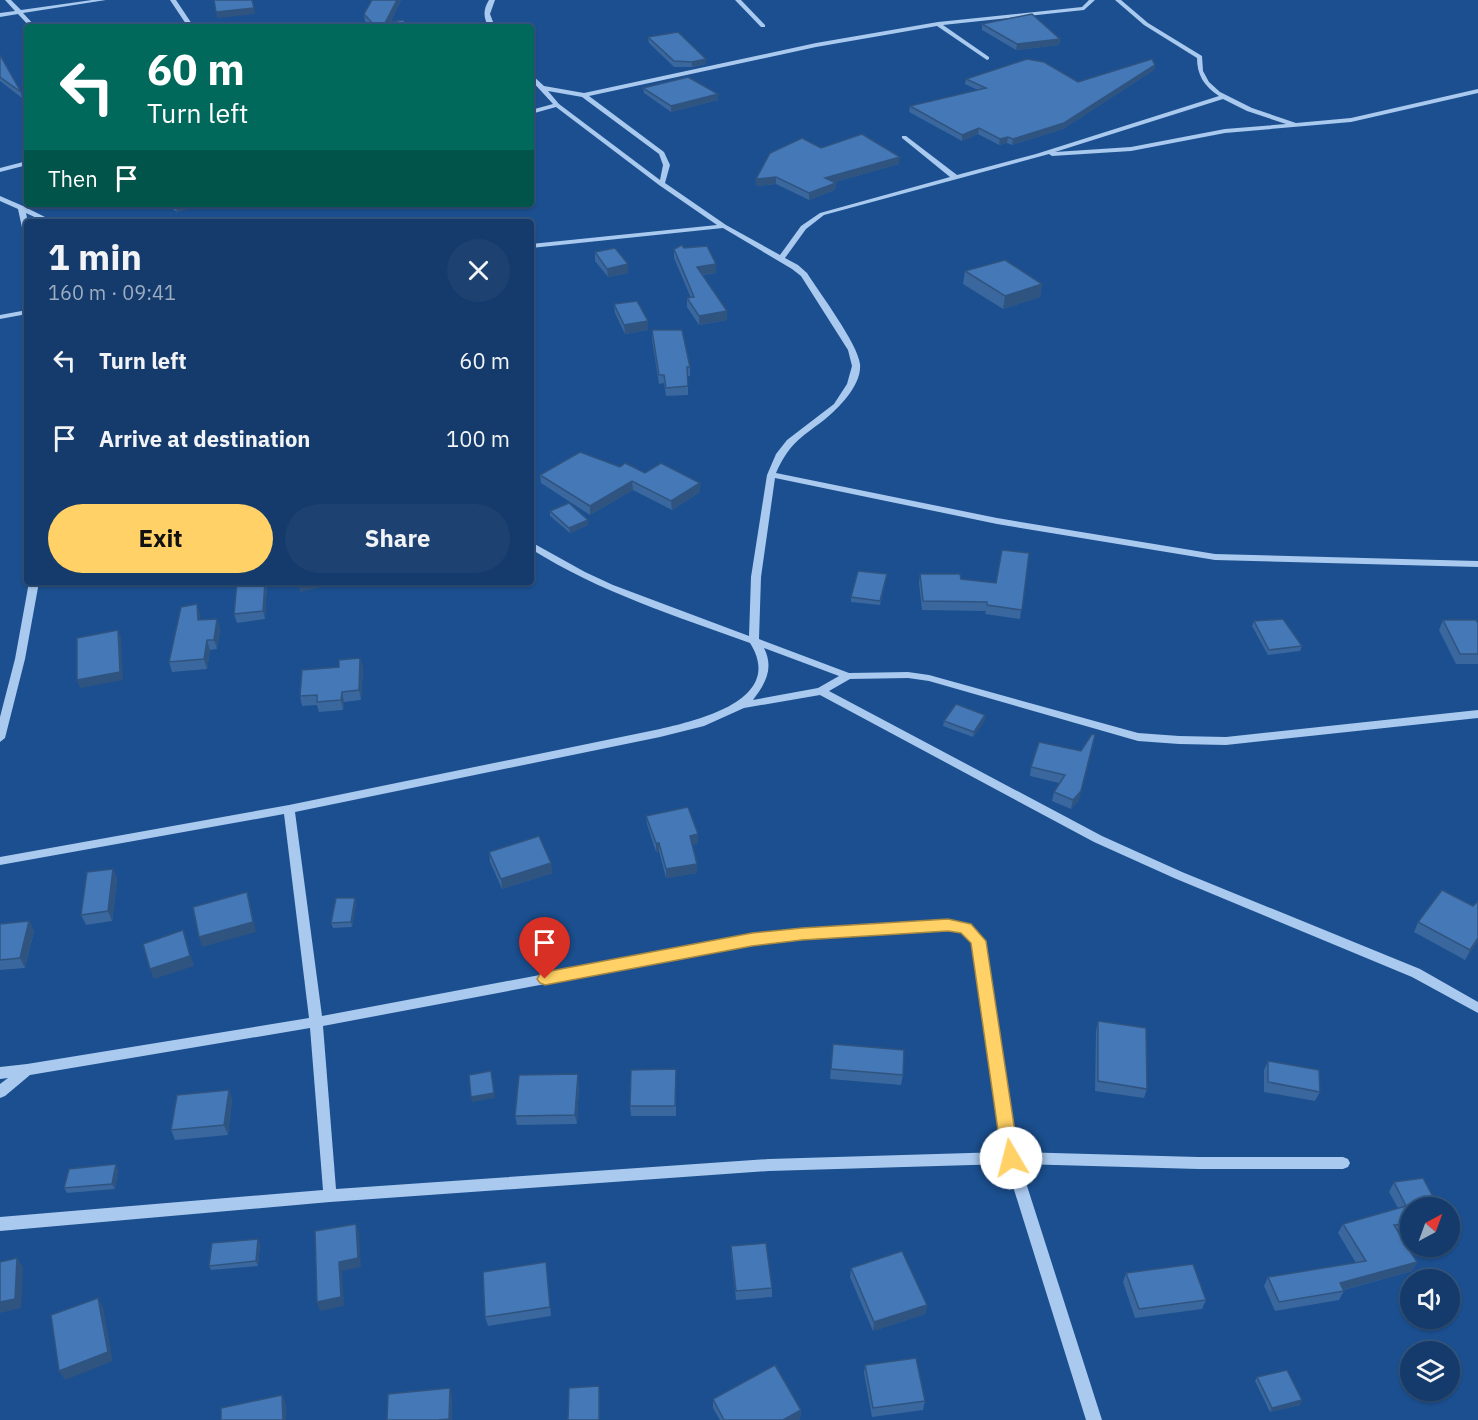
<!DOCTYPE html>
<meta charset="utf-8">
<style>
body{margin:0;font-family:"IBM Plex Sans",sans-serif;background:#1d4271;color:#f1f3f6;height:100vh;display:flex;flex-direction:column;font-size:22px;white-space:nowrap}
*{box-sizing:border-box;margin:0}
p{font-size:20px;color:#9dadc1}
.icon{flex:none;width:33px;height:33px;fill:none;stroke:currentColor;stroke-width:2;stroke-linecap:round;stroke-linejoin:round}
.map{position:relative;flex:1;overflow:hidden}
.drawer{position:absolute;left:24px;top:219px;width:510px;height:366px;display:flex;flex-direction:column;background:#143b6b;border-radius:6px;box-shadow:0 2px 4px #0004,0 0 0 2px #33557e}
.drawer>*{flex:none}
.guide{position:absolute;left:24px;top:24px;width:510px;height:183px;border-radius:6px;box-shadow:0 2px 4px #0004,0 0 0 2px #33557e;background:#00695c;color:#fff;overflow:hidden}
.needle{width:39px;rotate:41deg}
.tools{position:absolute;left:1400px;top:1197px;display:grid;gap:12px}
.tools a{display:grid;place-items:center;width:60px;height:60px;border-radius:50%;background:#143b6b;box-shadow:0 2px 4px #0004,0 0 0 2px #33557e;font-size:30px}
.pin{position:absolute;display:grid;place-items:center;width:51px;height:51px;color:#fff;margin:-62px -26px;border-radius:50% 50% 50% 0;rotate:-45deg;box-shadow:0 0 6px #0007}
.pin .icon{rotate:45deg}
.me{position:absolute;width:66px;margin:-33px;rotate:352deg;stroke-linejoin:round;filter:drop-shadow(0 0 4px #0008)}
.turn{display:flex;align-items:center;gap:21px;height:126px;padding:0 24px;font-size:27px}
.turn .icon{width:78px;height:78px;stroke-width:2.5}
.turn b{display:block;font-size:42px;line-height:51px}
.then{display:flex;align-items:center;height:57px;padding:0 24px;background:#0003;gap:12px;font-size:22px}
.round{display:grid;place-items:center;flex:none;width:63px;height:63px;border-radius:32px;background:#1d4271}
.headline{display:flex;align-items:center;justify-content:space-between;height:102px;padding:0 24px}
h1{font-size:36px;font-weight:700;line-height:45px}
.action{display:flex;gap:12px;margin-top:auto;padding:12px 24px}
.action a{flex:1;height:69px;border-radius:36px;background:#ffd166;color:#111;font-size:24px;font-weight:700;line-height:69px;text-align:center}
.action a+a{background:#1d4271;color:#f1f3f6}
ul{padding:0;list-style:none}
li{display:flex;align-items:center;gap:18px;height:78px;padding:0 24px}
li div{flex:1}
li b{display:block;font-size:22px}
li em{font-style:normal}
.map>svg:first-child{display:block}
</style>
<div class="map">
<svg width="1478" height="1420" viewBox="0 0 1478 1420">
<rect width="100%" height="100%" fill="#1b4f8f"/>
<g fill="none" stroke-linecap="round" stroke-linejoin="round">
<!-- minor -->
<g fill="#a9c9ee" fill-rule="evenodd">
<path d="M5 0H11L21 10 92 0H106L23 13 36 27H30L18 14 0 17V13L15 11Z"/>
<path d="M170 0H176L194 27H188Z"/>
<path d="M489 0H495L490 14 495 27H489C483 18 483 9 489 0Z"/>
<path d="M735 0H741L765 25V27H761Z"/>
<path d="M1089 0H1095L1084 10 943 25 989 57V59L987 60 937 26 816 47 589 96 664 152 670 165 665 183 726 225 780 255 801 226 820 213 950 177 902 138V136H906L957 175 1036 154 1219 96C1204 86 1197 75 1197 58L1144 25 1115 0H1121L1148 23 1202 56 1203 71 1209 82 1220 92 1252 108 1296 123 1351 118 1478 89V93L1351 122 1225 133 1131 151 1052 156 1049 154 824 215 806 229 785 258 798 265 807 273C819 292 858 344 860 364 862 385 839 408 824 420 799 439 789 444 776 473L997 518 1215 554 1478 561V567L1215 560 997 524 775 478 761 577 759 639 849 673 908 672 929 675 1138 733 1179 736 1226 737 1478 710V718L1226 745 1179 744 1138 741 929 681 908 678 850 679 829 691 1102 836 1182 872 1420 969 1478 1002V1013L1412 977 1174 878 1094 842 820 695 744 708 704 726 660 737 295 812 322 1016 752 935 803 929 948 920 970 925 984 941 1017 1152 1198 1157H1343L1348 1159 1350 1163 1348 1167 1343 1169H1198L1020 1164 1102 1420H1086L1006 1164 769 1171 330 1202 0 1231V1217L323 1190 310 1028 30 1075 5 1096 0 1098V1084L8 1078 0 1079V1067L27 1064 309 1018 284 814 0 865V857L289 805 660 729C698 720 786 700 750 643 676 616 599 592 531 549V542L585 572 613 585 749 636 751 577 767 475 776 454 787 440 834 404 847 384 852 366 848 350 801 276 792 269 723 228 531 248V244L717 225 659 185 556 107 531 114V110L553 104 531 80V74L544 86 584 93 816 43 938 22 1082 7ZM548 91 582 97 659 154 663 165 660 180 559 104ZM1223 99 1247 111 1286 124 1225 129 1131 147 1055 152ZM764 648 839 676 818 688 753 700C766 683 774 668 764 648ZM948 930 962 932 972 943 1003 1152 769 1159 336 1189 323 1026 752 945 803 939Z"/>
<path d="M27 161V165L0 172V168Z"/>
<path d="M0 196 23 206 55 222H45L26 213 28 222 27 237H24L18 209 0 201Z"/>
<path d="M27 310V314L0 319V315Z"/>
<path d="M29 582H39L25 659 5 738 0 742V717L15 659Z"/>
</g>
</g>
<!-- wall -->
<g fill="#3a679d">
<path d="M372 0H401L390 23 409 27H371L365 21 364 14Z"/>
<path d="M982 24 1060 39 1059 45 1016 50 982 30Z"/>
<path d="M648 37 706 59V64L692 67H674L649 43Z"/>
<path d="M0 55 21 92 22 98 0 81Z"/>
<path d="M1155 65 1154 70 1063 129 1012 145 1007 143 999 145 978 134 962 141 909 112 910 106 978 90 965 84 966 79 1078 82Z"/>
<path d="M643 88 718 94V100L671 112 644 93Z"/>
<path d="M821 148 899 164 835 182 836 183 835 190 809 200 776 184 756 186V179Z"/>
<path d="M165 204H202L177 212Z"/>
<path d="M684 248 716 273 702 275 727 320 699 325 687 307V298H691L674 258V249Z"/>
<path d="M595 252 628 273 608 277 595 261Z"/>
<path d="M965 271 1042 284 1040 297 1003 309 963 284Z"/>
<path d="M614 304 648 330 625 334 615 313Z"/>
<path d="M652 330 690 367V376H688V395L666 396 664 383 659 384 652 339Z"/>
<path d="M620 467 645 473 700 492 672 510 633 490 590 515 541 483 540 475Z"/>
<path d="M550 511 588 520V525L570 533 550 516Z"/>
<path d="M1029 553 1020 619 985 614 986 611 922 610 919 583 920 574 996 583Z"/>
<path d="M887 574 880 605 851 602V597Z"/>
<path d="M267 582 265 619 237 623 234 614Z"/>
<path d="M200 614V620L217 619 220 629 217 649 210 650 207 669 172 672 169 662Z"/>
<path d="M1443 620 1478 623V664H1456L1439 630Z"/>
<path d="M1254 621 1302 646 1300 651 1268 655 1252 626Z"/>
<path d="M360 658 363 668 361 700 344 702 343 710 319 712 317 705 302 706 300 696 339 667Z"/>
<path d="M985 720 973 737 943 726 944 721Z"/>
<path d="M1081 751 1079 800 1071 809 1052 801 1054 792 1059 783 1030 776 1031 767Z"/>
<path d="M646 816 698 843 692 845 697 864V873L666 878 659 851 656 852 647 824Z"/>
<path d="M489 852 553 873 502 889 490 862Z"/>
<path d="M113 869 117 879 112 921 86 925 81 915Z"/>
<path d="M355 898 356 903 352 927 333 928 331 923Z"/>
<path d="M1473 906 1478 941 1465 960 1414 932 1418 922Z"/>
<path d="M29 921 34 931 25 968 0 970V924Z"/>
<path d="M1098 1021 1147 1089 1144 1098 1095 1091 1096 1031Z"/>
<path d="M833 1044 903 1075 901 1085 830 1079Z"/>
<path d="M1268 1061 1320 1092 1315 1101 1264 1092V1070Z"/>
<path d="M676 1069V1116H631L630 1106Z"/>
<path d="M579 1084 577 1124 517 1125 515 1116Z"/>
<path d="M232 1099 228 1135 175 1140 171 1130Z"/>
<path d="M118 1169 115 1189 67 1193 64 1188Z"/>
<path d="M1394 1182 1410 1208V1231L1399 1233 1417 1262 1412 1271 1344 1290V1291L1339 1300 1275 1311 1264 1286 1268 1277 1356 1263 1338 1233 1343 1224 1398 1208 1389 1192Z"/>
<path d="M258 1239 260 1244 258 1266 211 1270 209 1266Z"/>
<path d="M731 1246 772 1288V1297L736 1300 731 1255Z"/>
<path d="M546 1262 551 1316 488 1326 485 1317Z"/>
<path d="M851 1268 927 1305 925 1314 873 1331 850 1277Z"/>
<path d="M1126 1273 1206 1300 1202 1309 1135 1318 1123 1282Z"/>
<path d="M865 1365 925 1401 923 1410 872 1417 864 1373Z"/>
<path d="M1257 1377 1302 1400 1300 1405 1270 1412 1255 1381Z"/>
<path d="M713 1399 801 1410 800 1419 798 1420H720L713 1408Z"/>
</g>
<!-- shaded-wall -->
<g fill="#305480">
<path d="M397 0H401L388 27 385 23Z"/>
<path d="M254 8 255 14 217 18 216 12Z"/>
<path d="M1060 39 1059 45 1016 50 1017 44Z"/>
<path d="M706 59V64L692 67V62Z"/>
<path d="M1155 65 1154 70 1063 129 1012 145 1013 139Z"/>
<path d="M718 94V100L671 112V106Z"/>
<path d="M979 128 978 134 962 141V135Z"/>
<path d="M1008 137 1007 143 999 145 1000 139Z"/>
<path d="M900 157 899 164 825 185V178Z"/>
<path d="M776 177V184L756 186V179Z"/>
<path d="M836 183 835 190 809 200V193Z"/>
<path d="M188 204H202L177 212 176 208Z"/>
<path d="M628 264V273L608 277 607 269Z"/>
<path d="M716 264V273L697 275V267Z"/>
<path d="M1042 284 1040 297 1003 309 1005 296Z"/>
<path d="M727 311V320L699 325V316Z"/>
<path d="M648 321V330L625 334 624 325Z"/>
<path d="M632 481 633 490 590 515V506Z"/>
<path d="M700 483V492L672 510 671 501Z"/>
<path d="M588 520V525L570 533 569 528Z"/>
<path d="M265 582H267L265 619 263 611Z"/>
<path d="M306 582H331L321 585 322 587 300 592 298 584Z"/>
<path d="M197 604 200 614 201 630 198 620Z"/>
<path d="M217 619 220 629 217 649 214 640Z"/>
<path d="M118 630 121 638 123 680 80 688 77 680Z"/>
<path d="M207 640 210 650 207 669 204 659Z"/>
<path d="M360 658 363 668 361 700 359 690Z"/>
<path d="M342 692 344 702 343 710 341 700Z"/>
<path d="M985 715V720L973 737 974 732Z"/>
<path d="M1093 745 1079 800 1071 809 1073 800Z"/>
<path d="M698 834V843L690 845V836Z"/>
<path d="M656 843H659V851L656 852Z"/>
<path d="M551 863 553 873 502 889 501 879Z"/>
<path d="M697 864V873L666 878V869Z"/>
<path d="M113 869 117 879 112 921 108 911Z"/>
<path d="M247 892 250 902 256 932 202 947 199 937Z"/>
<path d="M355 898 356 903 352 927 351 922Z"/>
<path d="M29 921 34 931 25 968 20 958Z"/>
<path d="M183 930 194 966 154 979 150 969Z"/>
<path d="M1478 938V941L1465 960 1470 950Z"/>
<path d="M578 1074 579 1084 577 1124 575 1115Z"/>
<path d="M492 1075 495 1098 472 1102 471 1097Z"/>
<path d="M229 1090 232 1099 228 1135 224 1125Z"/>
<path d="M116 1164 118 1169 115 1189 112 1184Z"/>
<path d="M356 1224 359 1233 361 1267 342 1271 344 1306 320 1311 317 1302Z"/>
<path d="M258 1239 260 1244 258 1266 256 1261Z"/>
<path d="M17 1258 23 1267 21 1308 0 1313V1302Z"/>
<path d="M1417 1262 1412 1271 1335 1292 1340 1283Z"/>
<path d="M98 1298 103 1307 113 1361 65 1380 59 1371Z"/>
<path d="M927 1305 925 1314 873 1331 874 1322Z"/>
<path d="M599 1386 600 1395V1420H599Z"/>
<path d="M450 1388 452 1397V1420H449V1419Z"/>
<path d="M282 1395 286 1404V1420H283Z"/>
<path d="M1302 1400 1300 1405 1270 1412 1272 1408Z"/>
<path d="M801 1410 800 1419 798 1420H783Z"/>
</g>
<!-- building -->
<g fill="#4478b7" stroke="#305480" stroke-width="1.5">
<path d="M214 0H252L254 8 216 12Z"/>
<path d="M372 0H397L385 23 403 20 409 27H376L364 14Z"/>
<path d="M1032 14 1060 39 1017 44 982 24Z"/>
<path d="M678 32 706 59 692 62 674 61 648 37Z"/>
<path d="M0 55 21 92 0 77Z"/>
<path d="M1027 59 1044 62 1078 82 1152 59 1155 65 1064 123 1013 139 1008 137 1000 139 979 128 962 135 910 106 986 88 966 79Z"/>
<path d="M688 77 718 94 671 106 643 88Z"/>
<path d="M862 134 900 157 825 178 836 183 809 193 776 177 756 179 770 153 802 138 821 148Z"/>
<path d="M170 204H188L176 208Z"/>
<path d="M682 245 684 248 707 246 716 264 697 267 727 311 699 316 687 298 694 297 674 249Z"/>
<path d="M615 248 628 264 607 269 595 252Z"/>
<path d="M1005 260 1042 284 1005 296 965 271Z"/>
<path d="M637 301 648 321 624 325 614 304Z"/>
<path d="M652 330H682L690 367H687L688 386 666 388 664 375H659Z"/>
<path d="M580 452 620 467 625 463 645 473 661 463 700 483 671 501 632 481 590 506 540 475Z"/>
<path d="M569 503 588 520 569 528 550 511Z"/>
<path d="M1002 550 1029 553 1022 610 987 605V602L923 601 920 574H960L961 579 996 583Z"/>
<path d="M858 571 887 574 880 601 851 597Z"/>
<path d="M237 582H265L263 611 234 614Z"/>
<path d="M197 604 198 620 217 619 214 640H207L204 659 169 662 181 607Z"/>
<path d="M1283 619 1302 646 1269 650 1254 621Z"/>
<path d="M1443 620H1476L1478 623V654H1460Z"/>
<path d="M118 630 120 672 77 680V638Z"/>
<path d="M360 658 359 690 342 692 341 700 317 702V695L300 696 302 670 339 667V660Z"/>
<path d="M956 704 985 715 974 732 944 721Z"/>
<path d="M1092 734 1095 735 1081 791 1073 800 1054 792 1065 775 1031 767 1039 742 1081 751Z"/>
<path d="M688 807 698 834 690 836 697 864 666 869 659 843H656L646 816Z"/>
<path d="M539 836 551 863 501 879 489 852Z"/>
<path d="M113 869 108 911 81 915 87 872Z"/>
<path d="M1442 890 1473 906 1478 901V938L1470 950 1418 922Z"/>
<path d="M247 892 253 922 199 937 193 907Z"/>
<path d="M336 898H355L351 922 331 923Z"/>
<path d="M29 921 20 958 0 960V924Z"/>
<path d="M183 930 190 956 150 969 143 944Z"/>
<path d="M1098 1021 1146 1028 1147 1089 1098 1081Z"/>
<path d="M833 1044 904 1050 903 1075 831 1069Z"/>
<path d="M1268 1061 1319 1070 1320 1092 1268 1082Z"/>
<path d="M676 1069 675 1106H630L631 1070Z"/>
<path d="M491 1071 494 1093 471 1097 469 1075Z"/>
<path d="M578 1074 575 1115 515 1116 519 1075Z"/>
<path d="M229 1090 224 1125 171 1130 177 1095Z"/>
<path d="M116 1164 112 1184 64 1188 69 1169Z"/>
<path d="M1423 1178 1439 1208H1410V1223L1394 1225 1417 1262 1340 1283 1344 1291 1279 1302 1268 1277 1366 1261 1343 1224 1406 1206 1394 1182Z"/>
<path d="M356 1224 358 1258 339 1262 341 1297 317 1302 315 1231Z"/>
<path d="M258 1239 256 1261 209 1266 212 1243Z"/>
<path d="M766 1243 772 1288 736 1291 731 1246Z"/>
<path d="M902 1251 927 1305 874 1322 851 1268Z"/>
<path d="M17 1258 15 1299 0 1302V1262Z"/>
<path d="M546 1262 550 1307 485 1317 483 1272Z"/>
<path d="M1193 1264 1206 1300 1139 1309 1126 1273Z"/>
<path d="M98 1298 108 1352 59 1371 51 1315Z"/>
<path d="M916 1358 925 1401 873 1408 865 1365Z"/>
<path d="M775 1365 801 1410 783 1420H724L713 1399Z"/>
<path d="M1287 1370 1302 1400 1272 1408 1257 1377Z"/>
<path d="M599 1386V1420H568L569 1388Z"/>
<path d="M450 1388 449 1419 438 1420H387L388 1394Z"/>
<path d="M282 1395 283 1420H221V1408Z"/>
</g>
<!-- route -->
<path fill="#ffd166" stroke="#a68842" stroke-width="1.5" d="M948 919 971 924 986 941 1019 1158 1017 1163 1011 1165 1004 1163 1002 1158 971 943 961 933 948 931 802 940 752 946 545 985 540 983 537 979 540 974 545 972 752 933 802 928Z"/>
</svg>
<div class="tools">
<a><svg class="needle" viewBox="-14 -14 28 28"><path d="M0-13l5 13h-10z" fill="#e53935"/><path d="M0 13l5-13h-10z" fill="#9dadc1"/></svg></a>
<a><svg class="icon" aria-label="sound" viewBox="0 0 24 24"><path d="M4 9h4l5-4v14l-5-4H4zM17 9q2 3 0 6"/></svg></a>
<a><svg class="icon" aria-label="layers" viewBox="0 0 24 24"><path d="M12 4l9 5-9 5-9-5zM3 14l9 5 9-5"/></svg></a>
</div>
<div class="pin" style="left:545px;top:979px;background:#d93025"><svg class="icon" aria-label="arrive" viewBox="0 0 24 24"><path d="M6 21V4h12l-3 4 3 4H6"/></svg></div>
<svg class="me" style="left:1011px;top:1158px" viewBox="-20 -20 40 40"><circle r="19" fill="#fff"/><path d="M0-13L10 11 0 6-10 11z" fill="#ffd166"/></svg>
<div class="guide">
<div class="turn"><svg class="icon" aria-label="left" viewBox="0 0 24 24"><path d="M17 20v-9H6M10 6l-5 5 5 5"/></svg><div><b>60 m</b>Turn left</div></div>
<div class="then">Then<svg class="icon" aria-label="arrive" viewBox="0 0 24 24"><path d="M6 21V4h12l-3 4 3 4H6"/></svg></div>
</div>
<section class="drawer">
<div class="headline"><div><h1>1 min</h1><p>160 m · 09:41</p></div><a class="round"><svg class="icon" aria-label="close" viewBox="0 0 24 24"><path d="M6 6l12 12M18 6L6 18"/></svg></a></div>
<ul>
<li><svg class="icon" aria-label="left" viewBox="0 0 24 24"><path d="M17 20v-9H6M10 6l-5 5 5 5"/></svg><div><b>Turn left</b></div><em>60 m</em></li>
<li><svg class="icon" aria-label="arrive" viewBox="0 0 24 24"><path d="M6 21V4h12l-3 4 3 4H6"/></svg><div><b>Arrive at destination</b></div><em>100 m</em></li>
</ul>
<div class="action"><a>Exit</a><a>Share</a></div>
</section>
</div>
